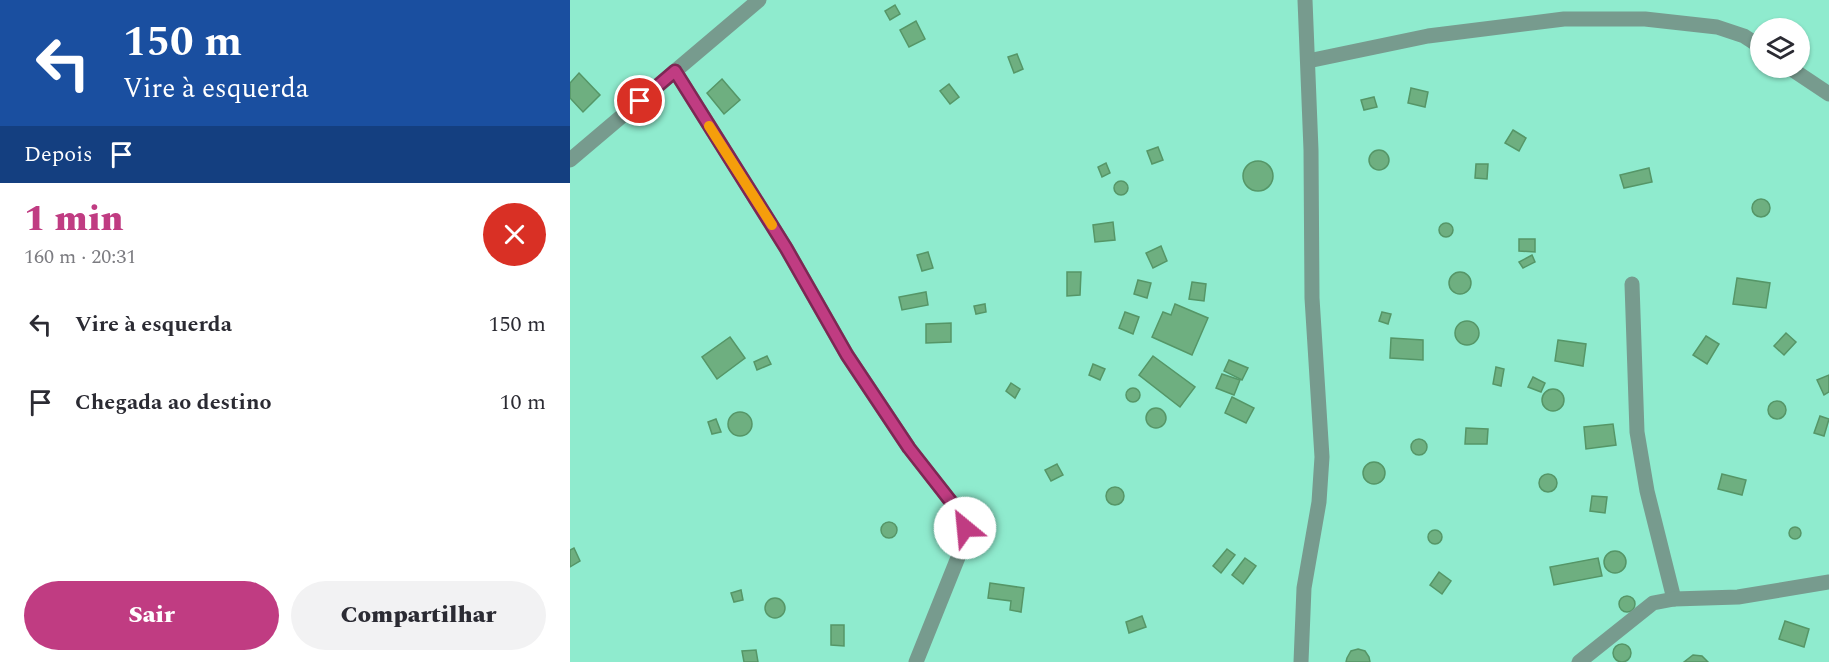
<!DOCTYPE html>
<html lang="pt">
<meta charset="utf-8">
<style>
body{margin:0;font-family:Spectral,serif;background:#f2f2f3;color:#2b2b33;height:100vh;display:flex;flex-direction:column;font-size:22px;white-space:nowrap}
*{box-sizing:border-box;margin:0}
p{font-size:20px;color:#7c7c81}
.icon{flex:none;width:33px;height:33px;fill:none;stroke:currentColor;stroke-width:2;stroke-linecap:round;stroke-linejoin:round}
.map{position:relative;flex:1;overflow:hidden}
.side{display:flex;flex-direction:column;background:#fff;width:570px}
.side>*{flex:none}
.top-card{background:#1a4fa0;color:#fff;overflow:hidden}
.controls{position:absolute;left:1180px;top:18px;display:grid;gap:12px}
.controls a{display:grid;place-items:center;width:60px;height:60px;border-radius:50%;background:#fff;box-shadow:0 2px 4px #0004;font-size:30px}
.pin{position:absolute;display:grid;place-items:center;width:51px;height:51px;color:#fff;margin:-26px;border:3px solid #fff;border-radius:50%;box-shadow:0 2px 6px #0007}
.me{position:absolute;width:66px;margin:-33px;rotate:332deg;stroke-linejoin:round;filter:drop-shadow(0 0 4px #0008)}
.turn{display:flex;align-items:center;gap:21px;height:126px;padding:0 24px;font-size:27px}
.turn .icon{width:78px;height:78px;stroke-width:2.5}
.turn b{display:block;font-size:42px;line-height:51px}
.then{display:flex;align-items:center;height:57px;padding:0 24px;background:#0003;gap:12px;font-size:22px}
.round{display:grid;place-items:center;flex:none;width:63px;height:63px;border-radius:32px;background:#f2f2f3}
.summary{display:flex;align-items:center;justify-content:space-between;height:102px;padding:0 24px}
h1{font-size:36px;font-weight:800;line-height:45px;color:#c03c82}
.button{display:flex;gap:12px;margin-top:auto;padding:12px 24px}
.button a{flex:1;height:69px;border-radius:36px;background:#c03c82;color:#fff;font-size:24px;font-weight:800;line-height:69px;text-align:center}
.button a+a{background:#f2f2f3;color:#2b2b33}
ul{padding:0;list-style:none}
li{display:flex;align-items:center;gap:18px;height:78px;padding:0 24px}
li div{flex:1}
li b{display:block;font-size:22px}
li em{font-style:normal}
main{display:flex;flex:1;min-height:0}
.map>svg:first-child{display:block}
</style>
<main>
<section class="side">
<div class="top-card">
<div class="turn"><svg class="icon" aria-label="left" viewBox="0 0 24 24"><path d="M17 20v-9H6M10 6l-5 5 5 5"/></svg><div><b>150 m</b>Vire à esquerda</div></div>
<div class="then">Depois<svg class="icon" aria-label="arrive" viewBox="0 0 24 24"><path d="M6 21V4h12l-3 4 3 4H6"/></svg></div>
</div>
<div class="summary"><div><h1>1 min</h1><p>160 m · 20:31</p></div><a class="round" style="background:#d93025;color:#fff"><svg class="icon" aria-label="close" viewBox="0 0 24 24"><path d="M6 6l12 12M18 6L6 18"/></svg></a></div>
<ul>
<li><svg class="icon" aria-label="left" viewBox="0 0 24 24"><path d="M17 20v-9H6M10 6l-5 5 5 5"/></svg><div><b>Vire à esquerda</b></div><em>150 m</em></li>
<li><svg class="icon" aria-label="arrive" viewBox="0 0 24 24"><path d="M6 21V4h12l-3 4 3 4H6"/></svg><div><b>Chegada ao destino</b></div><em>10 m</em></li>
</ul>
<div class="button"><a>Sair</a><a>Compartilhar</a></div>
</section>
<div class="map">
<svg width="1259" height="662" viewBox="0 0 1259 662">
<rect width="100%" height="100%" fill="#8febce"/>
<!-- building -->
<g fill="#6eaf80" stroke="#559667" stroke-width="1.5">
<path d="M325 5 330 14 320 20 315 11Z"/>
<path d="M346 21 355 39 339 47 330 30Z"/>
<path d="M447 54 453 69 444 73 438 57Z"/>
<path d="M9 73 30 95 13 112 0 98V83Z"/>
<path d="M152 79 170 100 154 114 137 93Z"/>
<path d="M379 84 389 97 380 104 370 91Z"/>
<path d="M841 88 858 92 855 107 838 103Z"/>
<path d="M804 97 807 107 794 110 791 100Z"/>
<path d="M943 130 956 138 949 151 935 143Z"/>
<path d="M588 147 593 160 582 164 577 151Z"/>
<circle cx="809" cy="160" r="10"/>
<circle cx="688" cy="176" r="15"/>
<path d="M536 163 540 173 532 177 528 167Z"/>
<path d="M906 164H918L917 179 905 178Z"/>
<path d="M1079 168 1082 182 1054 188 1050 175Z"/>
<circle cx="551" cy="188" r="7"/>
<circle cx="1191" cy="208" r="9"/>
<path d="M543 222 545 240 525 242 523 225Z"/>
<circle cx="876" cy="230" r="7"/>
<path d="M949 239H965V252L949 251Z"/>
<path d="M591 246 597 261 583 268 576 253Z"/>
<path d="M358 252 363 268 352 271 347 255Z"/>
<path d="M962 255 965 262 953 268 949 262Z"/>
<path d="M497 272H511L510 295 497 296Z"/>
<circle cx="890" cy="283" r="11"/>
<path d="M1167 278 1200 283 1196 308 1163 304Z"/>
<path d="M568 280 581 283 577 298 564 294Z"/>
<path d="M622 282 636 284 634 301 619 299Z"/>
<path d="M356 292 358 305 332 310 329 297Z"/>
<path d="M415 304 416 312 406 314 404 306Z"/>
<path d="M605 304 638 318 622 355 582 337 593 312 601 315Z"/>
<path d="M555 312 569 317 563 334 549 328Z"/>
<path d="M812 312 821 314 818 324 809 321Z"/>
<circle cx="897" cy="333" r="12"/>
<path d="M381 323V342L356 343V324Z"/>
<path d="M1216 333 1226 342 1214 355 1204 346Z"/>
<path d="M1136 336 1149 344 1137 364 1123 355Z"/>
<path d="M160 337 175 358 147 379 132 357Z"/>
<path d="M821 338 853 340V360L820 358Z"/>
<path d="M988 340 1016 344 1013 366 985 361Z"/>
<path d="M197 356 201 364 187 370 184 362Z"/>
<path d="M583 356 625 387 610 407 569 375Z"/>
<path d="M659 360 678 368 672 380 654 371Z"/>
<path d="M523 364 535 369 530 380 519 375Z"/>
<path d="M926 367 934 369 931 386 923 384Z"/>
<path d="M652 374 670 380 664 395 646 388Z"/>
<path d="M1259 375V392L1254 395 1247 380Z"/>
<path d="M963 377 975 383 971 392 958 387Z"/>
<path d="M441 383 450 389 445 398 436 391Z"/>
<circle cx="563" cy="395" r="7"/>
<circle cx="983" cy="400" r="11"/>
<path d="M662 397 684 408 676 423 655 413Z"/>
<circle cx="1207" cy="410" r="9"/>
<circle cx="586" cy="418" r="10"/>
<circle cx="170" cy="424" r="12"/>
<path d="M1250 416 1259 419 1254 436 1244 433Z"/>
<path d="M146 419 151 432 142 434 138 422Z"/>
<path d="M1043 424 1046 445 1016 449 1014 427Z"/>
<path d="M896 428 918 429 917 444H895Z"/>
<circle cx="849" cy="447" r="8"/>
<circle cx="804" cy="473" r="11"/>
<path d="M487 464 493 475 481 481 475 470Z"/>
<circle cx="978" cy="483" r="9"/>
<path d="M1152 474 1176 480 1172 495 1148 489Z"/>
<circle cx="545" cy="496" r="9"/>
<path d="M1022 496 1037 497 1035 513 1020 511Z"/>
<circle cx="319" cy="530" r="8"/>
<circle cx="1225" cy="533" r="6"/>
<circle cx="865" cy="537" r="7"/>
<path d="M4 548 10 561 0 567V550Z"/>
<path d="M657 549 665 555 651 573 643 566Z"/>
<circle cx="1045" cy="562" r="11"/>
<path d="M675 558 686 566 673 584 662 575Z"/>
<path d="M1028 558 1032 576 984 585 980 567Z"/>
<path d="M869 572 881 581 872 594 860 585Z"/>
<path d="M420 583 454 588 451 612 440 610 441 601 418 598Z"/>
<path d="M171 590 173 600 164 602 161 593Z"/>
<circle cx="1057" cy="604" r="8"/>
<circle cx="205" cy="608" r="10"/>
<path d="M572 616 576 627 559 633 556 622Z"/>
<path d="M1215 621 1239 629 1234 647 1209 639Z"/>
<path d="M261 625H274V646L261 645Z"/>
<circle cx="1052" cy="653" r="9"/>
<path d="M788 649 795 651 799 657 800 662H776L777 658 781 651Z"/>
<path d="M186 650 188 662H174L172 651Z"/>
<path d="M1123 655 1132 656 1138 662H1114Z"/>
</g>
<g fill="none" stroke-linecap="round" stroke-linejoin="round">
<!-- street -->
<g stroke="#779b8e" stroke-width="15">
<path d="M738 61 858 36 994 19H1075L1147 27 1174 36 1191 47"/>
<path d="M1220 68 1259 94"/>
<path d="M105 71 216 248 277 355 339 448 393 517 395 527 393 545 346 662"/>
<path d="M0 160 189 0"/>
<path d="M1062 284 1067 432 1077 491 1104 599"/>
<path d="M731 662 734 588 749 502 752 457 742 298 741 150 735 0"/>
<path d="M1009 662 1083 603 1104 599 1168 597 1259 582"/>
</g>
</g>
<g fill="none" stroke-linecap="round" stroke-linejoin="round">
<!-- route casing -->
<g stroke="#7d2754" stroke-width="15">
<path id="route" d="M70 101 105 71 216 248 277 355 339 448 393 517 395 528"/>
</g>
<!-- route -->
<use href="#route" stroke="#c03c82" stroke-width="10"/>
<!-- slow -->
<path stroke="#f59e0b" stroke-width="10" d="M139 126 202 225"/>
</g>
</svg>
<div class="controls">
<a><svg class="icon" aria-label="layers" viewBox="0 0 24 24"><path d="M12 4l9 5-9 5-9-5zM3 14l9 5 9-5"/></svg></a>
</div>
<div class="pin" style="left:70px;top:101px;background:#d93025"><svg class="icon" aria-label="arrive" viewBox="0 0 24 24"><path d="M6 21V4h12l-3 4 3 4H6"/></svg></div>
<svg class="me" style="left:395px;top:528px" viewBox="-20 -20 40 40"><circle r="19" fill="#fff"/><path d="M0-13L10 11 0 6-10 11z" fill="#c03c82"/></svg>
</div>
</main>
